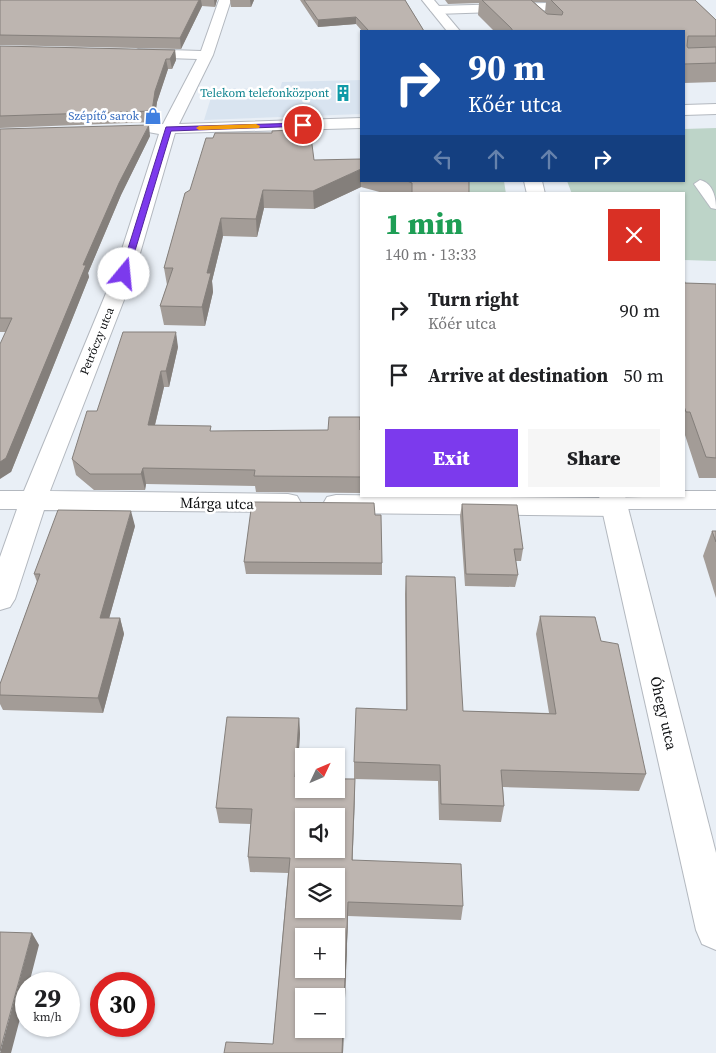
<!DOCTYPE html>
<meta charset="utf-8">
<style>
body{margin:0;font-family:"Source Serif 4",serif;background:#f6f6f6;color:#202124;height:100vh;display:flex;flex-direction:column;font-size:19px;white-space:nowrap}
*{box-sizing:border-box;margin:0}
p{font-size:16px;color:#757577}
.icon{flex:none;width:28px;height:28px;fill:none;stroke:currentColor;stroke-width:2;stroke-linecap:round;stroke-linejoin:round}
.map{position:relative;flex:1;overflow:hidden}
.sheet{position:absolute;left:360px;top:192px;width:325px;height:305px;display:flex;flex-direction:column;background:#fff;border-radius:0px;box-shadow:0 1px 4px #0004}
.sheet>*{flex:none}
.top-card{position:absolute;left:360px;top:30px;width:325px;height:152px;border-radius:0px;box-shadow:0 1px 4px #0004;background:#1a4fa0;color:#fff;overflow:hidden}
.needle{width:32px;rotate:46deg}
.buttons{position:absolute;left:295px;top:748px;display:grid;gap:10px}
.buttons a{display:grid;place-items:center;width:50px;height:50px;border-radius:0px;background:#fff;box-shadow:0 1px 4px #0004;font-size:25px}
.speed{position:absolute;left:15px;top:972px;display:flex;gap:10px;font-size:25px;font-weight:700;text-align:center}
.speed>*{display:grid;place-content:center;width:65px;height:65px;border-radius:50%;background:#fff;box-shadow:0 1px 4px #0004;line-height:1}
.speed small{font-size:12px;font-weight:400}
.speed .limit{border:8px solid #d22;background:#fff;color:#111}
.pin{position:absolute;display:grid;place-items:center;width:42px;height:42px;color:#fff;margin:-21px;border:2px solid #fff;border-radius:50%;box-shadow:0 1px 5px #0007}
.me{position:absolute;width:55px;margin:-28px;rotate:17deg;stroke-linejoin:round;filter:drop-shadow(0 0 4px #0008)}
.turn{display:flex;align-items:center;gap:18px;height:105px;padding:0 25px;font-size:22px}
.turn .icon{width:65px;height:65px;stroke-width:2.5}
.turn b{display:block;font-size:35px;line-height:42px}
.lanes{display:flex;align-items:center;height:48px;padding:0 25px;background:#0003;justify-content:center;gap:25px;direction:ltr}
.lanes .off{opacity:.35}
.round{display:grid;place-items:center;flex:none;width:52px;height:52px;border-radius:0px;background:#f6f6f6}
.headline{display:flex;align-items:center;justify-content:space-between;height:85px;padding:0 25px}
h1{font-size:30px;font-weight:800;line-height:38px;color:#1e9e55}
.cta{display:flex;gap:10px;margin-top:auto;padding:10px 25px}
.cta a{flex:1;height:58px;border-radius:0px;background:#7c3aed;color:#fff;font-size:20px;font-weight:800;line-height:58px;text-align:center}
.cta a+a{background:#f6f6f6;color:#202124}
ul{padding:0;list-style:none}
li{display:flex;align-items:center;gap:15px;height:65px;padding:0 25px}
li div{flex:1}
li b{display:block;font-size:19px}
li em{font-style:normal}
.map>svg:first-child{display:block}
</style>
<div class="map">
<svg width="716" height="1053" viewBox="0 0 716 1053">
<rect width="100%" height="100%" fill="#e9eff6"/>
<!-- built -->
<path fill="#d9e4f0" d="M361 80V114L204 120 214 88 280 89 282 82Z"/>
<!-- green -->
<g fill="#bdd4c8">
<path d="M716 128V261L684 260V194H572L567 181H684V129Z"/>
<path d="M397 181H504L506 194H399Z"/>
</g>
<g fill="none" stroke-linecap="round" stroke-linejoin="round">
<!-- service casing -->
<g stroke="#b3b8bf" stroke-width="2">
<path id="service" d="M700 180C713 183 716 198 716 209L711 208 694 184Z"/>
</g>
<!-- minor casing -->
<g stroke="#b3b8bf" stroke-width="2">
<g id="minor">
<path d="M219 0H231L213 55 179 124 361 118V128L175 133 134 274 50 491 288 494 297 496 301 503 297 510 288 512 44 510 15 599 10 607 0 610V557L17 509H0V491H24L114 274 159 134 148 132 146 129 148 126 163 124 197 59 138 57 131 53 138 49 201 51Z"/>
<path d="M583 2 587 3 589 6 587 9 436 14 430 10 436 6Z"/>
<path d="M716 104V114L684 115V105Z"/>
<path d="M684 491H716V509H627L625 514 615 516 336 513 327 511 323 504 327 497 336 495 601 498 684 496Z"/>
</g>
</g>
<!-- tertiary casing -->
<g stroke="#b3b8bf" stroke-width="2">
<g id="tertiary">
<path d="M422 0H434L460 31H447Z"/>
<path d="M524 181H542L545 194H527Z"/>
<path d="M599 496H625L716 853V950L702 944 696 930Z"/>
</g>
</g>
<!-- service -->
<use href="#service" fill="#fff" fill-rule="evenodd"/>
<!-- minor -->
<use href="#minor" fill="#fff" fill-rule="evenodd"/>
<!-- tertiary -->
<use href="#tertiary" fill="#fff" fill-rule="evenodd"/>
</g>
<!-- wall -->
<g fill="#a39c97" fill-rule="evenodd">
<path d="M0 0H217L215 7 202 6 181 49 0 45Z"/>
<path d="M230 0H254L251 7H231Z"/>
<path d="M300 0H405L424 31H362L356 24 318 27Z"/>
<path d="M445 0H695L716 20V82L684 83V31H494L478 15 479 3 448 4ZM534 2H546L545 12Z"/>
<path d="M0 46 175 50 176 60 172 69H168L157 102 154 122 0 128Z"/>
<path d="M0 129 150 136 121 195 88 273 89 277 11 472 6 332H0Z"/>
<path d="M314 160 361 181H469V194H387L361 187 314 209 264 208 257 237 223 236 212 281 213 292 205 326 164 325 160 306 167 285 164 268 185 193Z"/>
<path d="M684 279 685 283 716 284V478H699L684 432Z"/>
<path d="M178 347 169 387H164L155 425 212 431 361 430V493L256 492 255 486 146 484 145 490H94L76 475 72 459 97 411Z"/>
<path d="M462 504 523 549 521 561H516L518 575 515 587 465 586 460 516Z"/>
<path d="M375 515 382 563V575L246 574 244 562Z"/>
<path d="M135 526 109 618H120L124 634 103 713 3 710 0 704V684L37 582 34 574Z"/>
<path d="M712 531H716V598L703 556Z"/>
<path d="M406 576 463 711 549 713 536 634 540 616 601 641 646 774 639 791 503 787 504 806 501 822 439 820 438 781 354 779V762L406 710 405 594Z"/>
<path d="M299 718 300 734 297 777 355 779 352 860 463 906 461 920 348 916 343 1053H224L273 1044 288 873 250 872 248 857 251 824 219 823 216 808Z"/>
</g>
<!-- shaded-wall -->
<g fill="#847f7b">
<path d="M199 0H201L202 6 181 49 180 38Z"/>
<path d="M214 0H217L215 7Z"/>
<path d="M250 0H254L251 7Z"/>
<path d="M356 17V24L318 27V20Z"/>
<path d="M175 50 176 60 172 69 170 59Z"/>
<path d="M166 59 168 69 157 102 154 122 152 111 155 91Z"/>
<path d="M149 125 150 136 121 195 88 273 89 277 11 472 0 479V462L83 265 119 183Z"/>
<path d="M361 169V187L314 209 313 191Z"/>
<path d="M263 190 264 208 257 237 256 219Z"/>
<path d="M221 218 223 236 212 281 213 292 205 326 202 307 207 273Z"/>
<path d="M176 332 178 347 169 387 166 371Z"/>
<path d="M161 371 164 387 151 441 148 425Z"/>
<path d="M143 468 146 484 145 490 141 474Z"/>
<path d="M131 511 135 526 105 633 100 618Z"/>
<path d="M120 618 124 634 103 713 98 698Z"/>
<path d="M299 718 300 734 296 793 295 777Z"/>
<path d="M355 779V795L352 875V860Z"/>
<path d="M348 902V916L343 1053H342Z"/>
<path d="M32 933 39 945 29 984H26V996L11 1053H0Z"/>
</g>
<!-- building -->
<g fill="#bdb5b0" stroke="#847f7b" fill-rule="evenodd">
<path d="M0 0H199L180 38 0 35Z"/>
<path d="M304 0H405L424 31H369L356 17 318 20Z"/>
<path d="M482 0H531L547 14 562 15 563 12 551 0H695L716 20V36H688L687 46 688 48 716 47V63L684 64V31H513L511 28Z"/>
<path d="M0 46 175 50 170 59H166L155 91 152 111 0 116Z"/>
<path d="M149 125 119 183 83 265H86L6 458 0 462V344L12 318H0V129Z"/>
<path d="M310 129 314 160 361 159V169L313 191 263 190 256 219 221 218 207 273H211L202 307 160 306 173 268H164L185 193 190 190 206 138H213L215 133H272V131Z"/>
<path d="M407 181H469V194H412V183Z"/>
<path d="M684 279 685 283 716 284V458L706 457 690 412H686L684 406Z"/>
<path d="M123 332H176L166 371H161L148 425 211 426 210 431 328 430 329 417H360V430H361V477L254 476 255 470 143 468 141 474H90L72 459 87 411H97Z"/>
<path d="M252 502 374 503 375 515H381L382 563 244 562Z"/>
<path d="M462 504 517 505 523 549H514L518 575 466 574Z"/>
<path d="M58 510 131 511 100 618H120L98 698 0 695V684L40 574H34Z"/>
<path d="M712 531H716V542Z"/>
<path d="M406 576 455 577 463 711 556 714 540 616 595 617 601 641 618 644 646 774 501 770 504 806 441 804 440 765 354 762 356 708 407 710Z"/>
<path d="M227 717 299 718 295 777 304 778V789H336V779H355L352 860 461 864 463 906 348 902 342 1053H224L226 1042 273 1044 290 858 248 857 252 809 216 808ZM304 816H336V849H304ZM304 876H336V909H304ZM304 936H336V969H304ZM304 996H336V1029H304Z"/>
<path d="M0 932 32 933 0 1051Z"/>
</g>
<!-- route -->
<path fill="#7c3aed" stroke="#51269a" d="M303 123 306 124V126L171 131 128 274 121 276 120 274 166 127Z"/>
<!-- slow -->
<path fill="#f59e0b" d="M256 124 260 126 259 128 199 130 196 128 199 126Z"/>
<!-- icons -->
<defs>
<g id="building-bare" transform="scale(1.35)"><path d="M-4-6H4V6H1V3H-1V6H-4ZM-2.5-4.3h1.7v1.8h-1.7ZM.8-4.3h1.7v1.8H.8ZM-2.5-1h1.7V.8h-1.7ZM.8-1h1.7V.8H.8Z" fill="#0f9aa8" stroke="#fff" stroke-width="2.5" paint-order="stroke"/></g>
<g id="shop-bare" transform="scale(1.35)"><path d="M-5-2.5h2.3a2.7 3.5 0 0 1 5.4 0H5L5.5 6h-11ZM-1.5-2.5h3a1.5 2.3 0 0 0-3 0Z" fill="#3f7fe0" stroke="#fff" stroke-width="2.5" paint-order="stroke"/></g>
</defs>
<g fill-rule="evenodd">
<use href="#building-bare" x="343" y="93"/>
<use href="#shop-bare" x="153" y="116"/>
</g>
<g text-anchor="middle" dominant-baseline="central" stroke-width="5" stroke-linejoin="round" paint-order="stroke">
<!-- far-culture labels -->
<g font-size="12" fill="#0d838f" stroke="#fff" text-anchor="end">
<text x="329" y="93">Telekom telefonközpont</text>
</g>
<!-- far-shop labels -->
<g font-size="12" fill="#366cbe" stroke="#fff" text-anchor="end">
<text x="139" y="116">Szépítő sarok</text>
</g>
<!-- far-street labels -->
<g font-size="12" fill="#0d0f11" stroke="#fff">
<text transform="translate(97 341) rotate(-68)">Petrőczy utca</text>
</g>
<!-- street labels -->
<g font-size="15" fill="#0d0f11" stroke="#fff">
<text transform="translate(217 503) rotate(1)">Márga utca</text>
<text transform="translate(664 713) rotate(77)">Óhegy utca</text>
</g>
</g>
</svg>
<div class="buttons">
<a><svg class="needle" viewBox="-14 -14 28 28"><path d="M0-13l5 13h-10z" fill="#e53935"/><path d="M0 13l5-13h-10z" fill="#757577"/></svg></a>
<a><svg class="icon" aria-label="sound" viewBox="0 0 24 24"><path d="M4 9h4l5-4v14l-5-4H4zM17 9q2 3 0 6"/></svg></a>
<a><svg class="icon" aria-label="layers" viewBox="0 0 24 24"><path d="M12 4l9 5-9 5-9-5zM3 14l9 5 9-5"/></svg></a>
<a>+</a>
<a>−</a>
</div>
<div class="speed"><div>29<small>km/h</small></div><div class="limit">30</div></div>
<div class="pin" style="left:303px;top:125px;background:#d93025"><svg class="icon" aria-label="arrive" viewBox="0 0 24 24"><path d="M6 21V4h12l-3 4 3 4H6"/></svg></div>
<svg class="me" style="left:124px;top:274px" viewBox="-20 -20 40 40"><circle r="19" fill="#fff"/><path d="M0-13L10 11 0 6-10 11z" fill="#7c3aed"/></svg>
<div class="top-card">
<div class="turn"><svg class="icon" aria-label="right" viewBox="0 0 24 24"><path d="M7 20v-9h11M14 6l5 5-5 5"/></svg><div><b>90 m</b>Kőér utca</div></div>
<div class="lanes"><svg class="icon off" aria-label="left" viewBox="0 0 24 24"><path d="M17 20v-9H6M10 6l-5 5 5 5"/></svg><svg class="icon off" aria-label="ahead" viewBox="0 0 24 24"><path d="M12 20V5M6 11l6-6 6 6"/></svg><svg class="icon off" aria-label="ahead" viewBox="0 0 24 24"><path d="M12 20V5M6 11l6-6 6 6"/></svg><svg class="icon" aria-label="right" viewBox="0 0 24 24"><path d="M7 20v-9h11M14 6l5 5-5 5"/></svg></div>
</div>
<section class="sheet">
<div class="headline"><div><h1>1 min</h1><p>140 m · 13:33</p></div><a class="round" style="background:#d93025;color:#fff"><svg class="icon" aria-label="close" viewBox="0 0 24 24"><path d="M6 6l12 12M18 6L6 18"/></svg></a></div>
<ul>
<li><svg class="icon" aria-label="right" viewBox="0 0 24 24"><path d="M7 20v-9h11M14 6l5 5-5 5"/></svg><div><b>Turn right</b><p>Kőér utca</p></div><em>90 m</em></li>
<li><svg class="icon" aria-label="arrive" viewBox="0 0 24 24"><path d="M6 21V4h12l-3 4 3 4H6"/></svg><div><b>Arrive at destination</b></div><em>50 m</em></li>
</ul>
<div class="cta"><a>Exit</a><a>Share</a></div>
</section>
</div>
